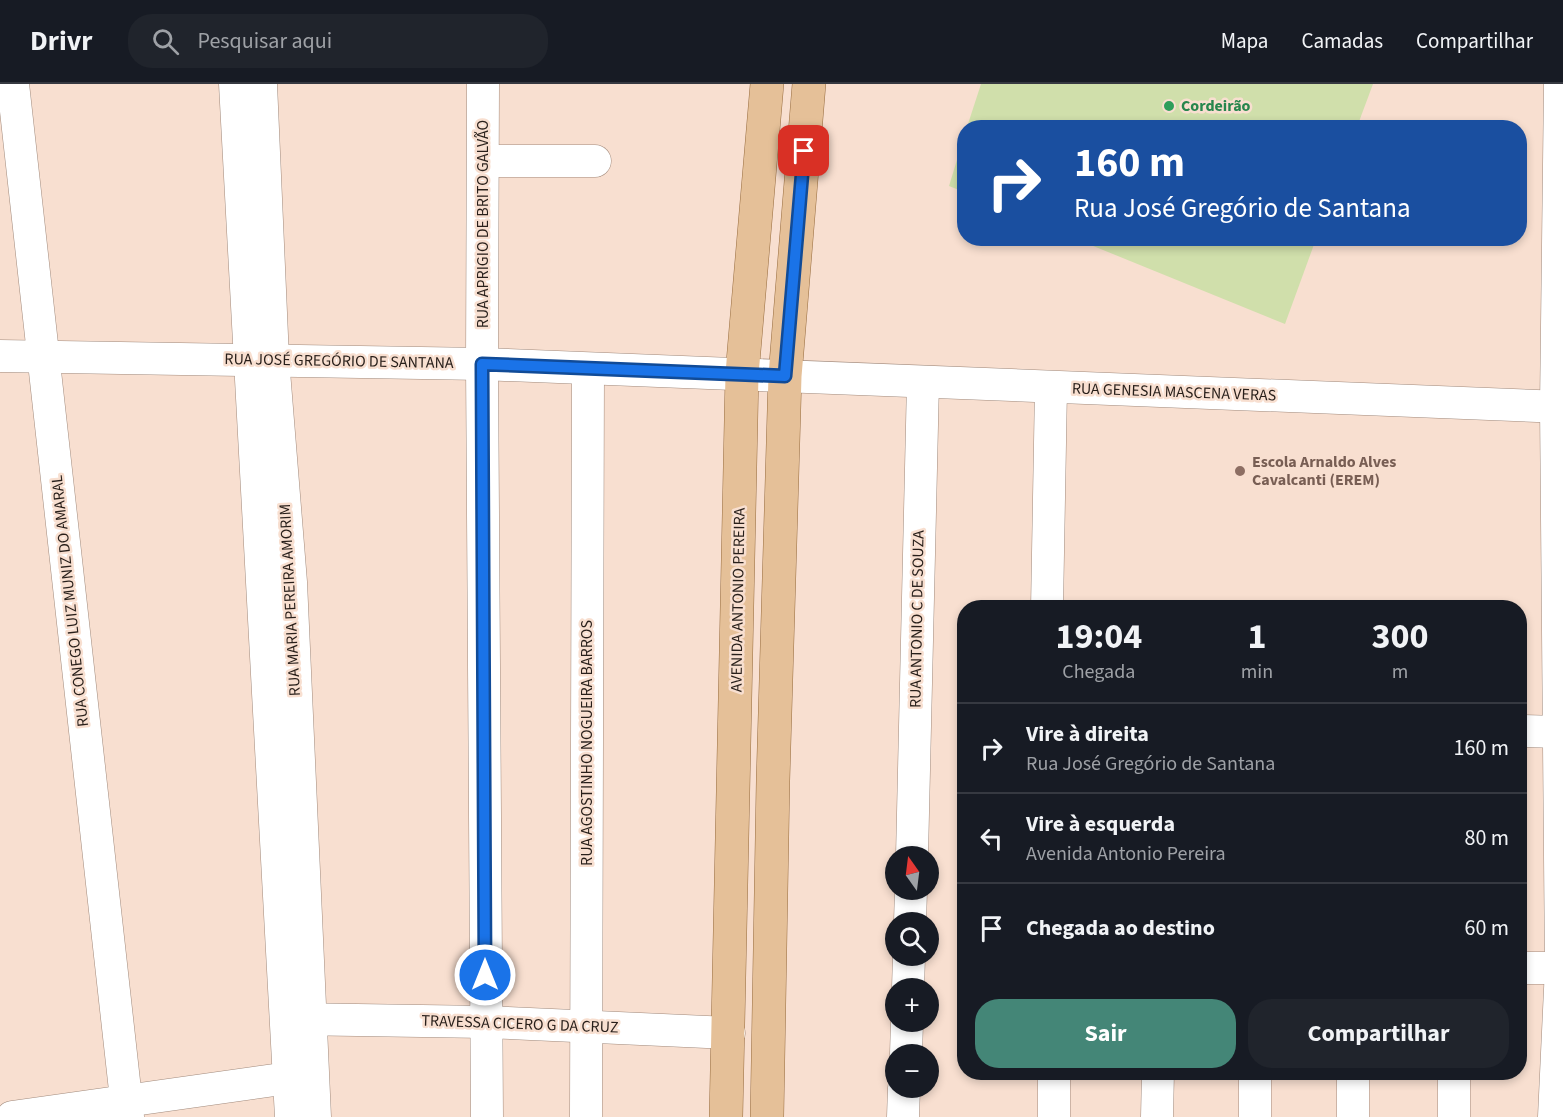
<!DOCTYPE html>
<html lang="pt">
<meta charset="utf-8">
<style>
body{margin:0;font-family:"Source Sans 3",sans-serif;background:#20242c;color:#f1f3f6;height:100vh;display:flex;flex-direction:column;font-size:22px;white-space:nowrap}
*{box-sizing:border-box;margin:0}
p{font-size:20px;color:#9ea1a6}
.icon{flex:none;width:33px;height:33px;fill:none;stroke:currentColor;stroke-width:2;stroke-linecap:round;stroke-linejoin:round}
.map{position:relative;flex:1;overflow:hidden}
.panel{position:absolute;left:957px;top:516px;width:570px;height:480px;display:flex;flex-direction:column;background:#171b24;border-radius:24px;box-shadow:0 3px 9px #0003}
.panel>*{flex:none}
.top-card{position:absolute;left:957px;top:36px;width:570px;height:126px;border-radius:24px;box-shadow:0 3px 9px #0003;background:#1a4fa0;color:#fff;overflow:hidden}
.needle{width:39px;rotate:346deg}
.buttons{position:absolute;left:885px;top:762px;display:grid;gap:12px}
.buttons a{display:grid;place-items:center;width:54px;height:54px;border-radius:50%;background:#171b24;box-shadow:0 3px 9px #0003;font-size:30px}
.pin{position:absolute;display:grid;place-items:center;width:51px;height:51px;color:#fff;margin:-26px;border-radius:12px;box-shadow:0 3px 9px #0006}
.me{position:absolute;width:66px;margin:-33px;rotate:0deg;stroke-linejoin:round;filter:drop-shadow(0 0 4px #0008)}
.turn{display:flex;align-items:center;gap:21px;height:126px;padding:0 18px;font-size:27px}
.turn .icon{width:78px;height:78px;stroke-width:2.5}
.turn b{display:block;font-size:42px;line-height:51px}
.eta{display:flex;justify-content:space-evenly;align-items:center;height:102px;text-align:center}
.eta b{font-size:36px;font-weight:700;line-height:42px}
.action{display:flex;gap:12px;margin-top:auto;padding:12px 18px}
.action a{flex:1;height:69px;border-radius:24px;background:#448677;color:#fff;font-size:24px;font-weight:700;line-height:69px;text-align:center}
.action a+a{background:#20242c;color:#f1f3f6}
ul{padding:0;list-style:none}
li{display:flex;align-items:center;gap:18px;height:90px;padding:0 18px;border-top:2px solid #363941}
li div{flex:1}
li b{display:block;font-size:22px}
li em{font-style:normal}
header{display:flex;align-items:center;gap:36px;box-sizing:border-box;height:84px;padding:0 30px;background:#171b24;border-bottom:2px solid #363941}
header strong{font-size:28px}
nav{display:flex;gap:33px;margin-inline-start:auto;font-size:21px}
.search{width:420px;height:54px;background:#20242c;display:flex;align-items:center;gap:15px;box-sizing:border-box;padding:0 21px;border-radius:24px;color:#9ea1a6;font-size:22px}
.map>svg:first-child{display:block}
</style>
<header>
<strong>Drivr</strong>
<div class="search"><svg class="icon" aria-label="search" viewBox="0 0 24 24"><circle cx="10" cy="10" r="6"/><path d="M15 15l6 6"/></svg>Pesquisar aqui</div>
<nav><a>Mapa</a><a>Camadas</a><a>Compartilhar</a></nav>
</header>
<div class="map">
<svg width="1563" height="1033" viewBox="0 0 1563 1033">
<rect width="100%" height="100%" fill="#f8dfd0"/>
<!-- green -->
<g fill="#d0dfab">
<path d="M981 0H1373L1357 43H967Z"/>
<path d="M964 53V108L949 102Z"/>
<path d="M1076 155 1316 154V155L1285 240Z"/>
</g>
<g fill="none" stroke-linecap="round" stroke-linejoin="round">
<!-- minor casing -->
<g stroke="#a18a7c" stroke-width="33">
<g id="minor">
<path d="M13 0 128 1033"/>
<path d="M235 0 291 1033"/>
<path d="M261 0 273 275 291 498 315 1033"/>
<path d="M483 0 482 280 487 1033"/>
<path d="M484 77H595"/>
<path d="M0 272 482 280 1563 323"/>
<path d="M1047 524 1051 304"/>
<path d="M1520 647 1558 648"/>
<path d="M912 772 923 298"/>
<path d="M910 838 911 806"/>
<path d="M1520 884H1563"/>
<path d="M908 904 909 872"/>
<path d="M292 935 486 938 729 949"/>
<path d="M906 970 907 938"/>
<path d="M1054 988V1033"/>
<path d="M12 1033 310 991"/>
<path d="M586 1033 588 285"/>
<path d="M903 1033 904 1004"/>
<path d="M1157 1033 1158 988"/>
<path d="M1255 1033V988"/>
<path d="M1353 1033V988"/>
<path d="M1454 1033V988"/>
<path d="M1554 1033 1561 884 1556 322 1560 0"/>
</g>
</g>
<!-- major casing -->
<g stroke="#976c3f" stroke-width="34">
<g id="major">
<path d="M726 1033 742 290 767 0"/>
<path d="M767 1033 773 697 785 292 809 0"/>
</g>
</g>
<!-- minor -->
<use href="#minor" stroke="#fff" stroke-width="32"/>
<!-- major -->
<use href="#major" stroke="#e5c098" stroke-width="33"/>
</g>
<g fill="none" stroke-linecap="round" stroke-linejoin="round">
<!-- route casing -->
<g stroke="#114b97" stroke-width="15">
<path id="route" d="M485 891 482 280 785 292 804 67"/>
</g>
<!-- route -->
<use href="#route" stroke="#1a73e8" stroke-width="10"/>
</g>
<!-- markers -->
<circle fill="#2e9e5b" stroke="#f8dfd0" stroke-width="2" cx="1169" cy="22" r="6"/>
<circle fill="#8d6e63" stroke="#f8dfd0" stroke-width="2" cx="1240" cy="387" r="6"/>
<g text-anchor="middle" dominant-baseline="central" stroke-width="5" stroke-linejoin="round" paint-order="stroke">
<!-- leisure labels -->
<g font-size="16" font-weight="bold" fill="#27864d" stroke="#f8dfd0" text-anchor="start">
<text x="1181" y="22">Cordeirão</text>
</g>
<!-- street labels -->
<g font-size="16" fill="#281f1a" stroke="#f8dfd0">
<text transform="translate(483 140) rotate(-90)">RUA APRIGIO DE BRITO GALVÃO</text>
<text transform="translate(339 277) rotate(1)">RUA JOSÉ GREGÓRIO DE SANTANA</text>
<text transform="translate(1174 308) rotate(2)">RUA GENESIA MASCENA VERAS</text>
<text transform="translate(290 516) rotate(-93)">RUA MARIA PEREIRA AMORIM</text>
<text transform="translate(738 516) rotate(-89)">AVENIDA ANTONIO PEREIRA</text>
<text transform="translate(70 517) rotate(-96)">RUA CONEGO LUIZ MUNIZ DO AMARAL</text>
<text transform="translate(917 535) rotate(-89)">RUA ANTONIO C DE SOUZA</text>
<text transform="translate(587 659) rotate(-90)">RUA AGOSTINHO NOGUEIRA BARROS</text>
<text transform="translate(520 940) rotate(2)">TRAVESSA CICERO G DA CRUZ</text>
</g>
<!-- education labels -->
<g font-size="16" font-weight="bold" fill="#785e54" stroke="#f8dfd0" text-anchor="start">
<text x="1252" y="378">Escola Arnaldo Alves<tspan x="1252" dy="18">Cavalcanti (EREM)</tspan></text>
</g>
</g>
</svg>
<div class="buttons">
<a><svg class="needle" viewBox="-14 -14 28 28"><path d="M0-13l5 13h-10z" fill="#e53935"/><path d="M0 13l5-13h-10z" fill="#9ea1a6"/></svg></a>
<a><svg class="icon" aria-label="search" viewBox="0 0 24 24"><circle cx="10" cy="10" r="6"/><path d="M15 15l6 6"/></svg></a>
<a>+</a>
<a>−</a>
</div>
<div class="pin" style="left:804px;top:67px;background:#d93025"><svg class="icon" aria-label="arrive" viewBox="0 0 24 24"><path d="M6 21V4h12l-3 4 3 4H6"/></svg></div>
<svg class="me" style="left:485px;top:891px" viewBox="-20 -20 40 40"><circle r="17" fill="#1a73e8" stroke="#fff" stroke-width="3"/><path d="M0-11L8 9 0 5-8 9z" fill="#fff"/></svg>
<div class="top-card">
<div class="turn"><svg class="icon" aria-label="right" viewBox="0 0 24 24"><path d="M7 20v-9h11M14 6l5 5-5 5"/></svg><div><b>160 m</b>Rua José Gregório de Santana</div></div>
</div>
<section class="panel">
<div class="eta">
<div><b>19:04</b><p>Chegada</p></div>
<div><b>1</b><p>min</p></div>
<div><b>300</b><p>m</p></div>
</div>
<ul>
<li><svg class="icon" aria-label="right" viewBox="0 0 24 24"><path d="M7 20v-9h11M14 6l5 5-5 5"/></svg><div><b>Vire à direita</b><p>Rua José Gregório de Santana</p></div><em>160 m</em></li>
<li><svg class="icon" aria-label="left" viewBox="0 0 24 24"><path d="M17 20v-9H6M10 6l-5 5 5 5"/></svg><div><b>Vire à esquerda</b><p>Avenida Antonio Pereira</p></div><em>80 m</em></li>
<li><svg class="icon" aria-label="arrive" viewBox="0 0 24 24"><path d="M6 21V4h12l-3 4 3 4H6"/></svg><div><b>Chegada ao destino</b></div><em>60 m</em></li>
</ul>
<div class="action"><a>Sair</a><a>Compartilhar</a></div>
</section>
</div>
